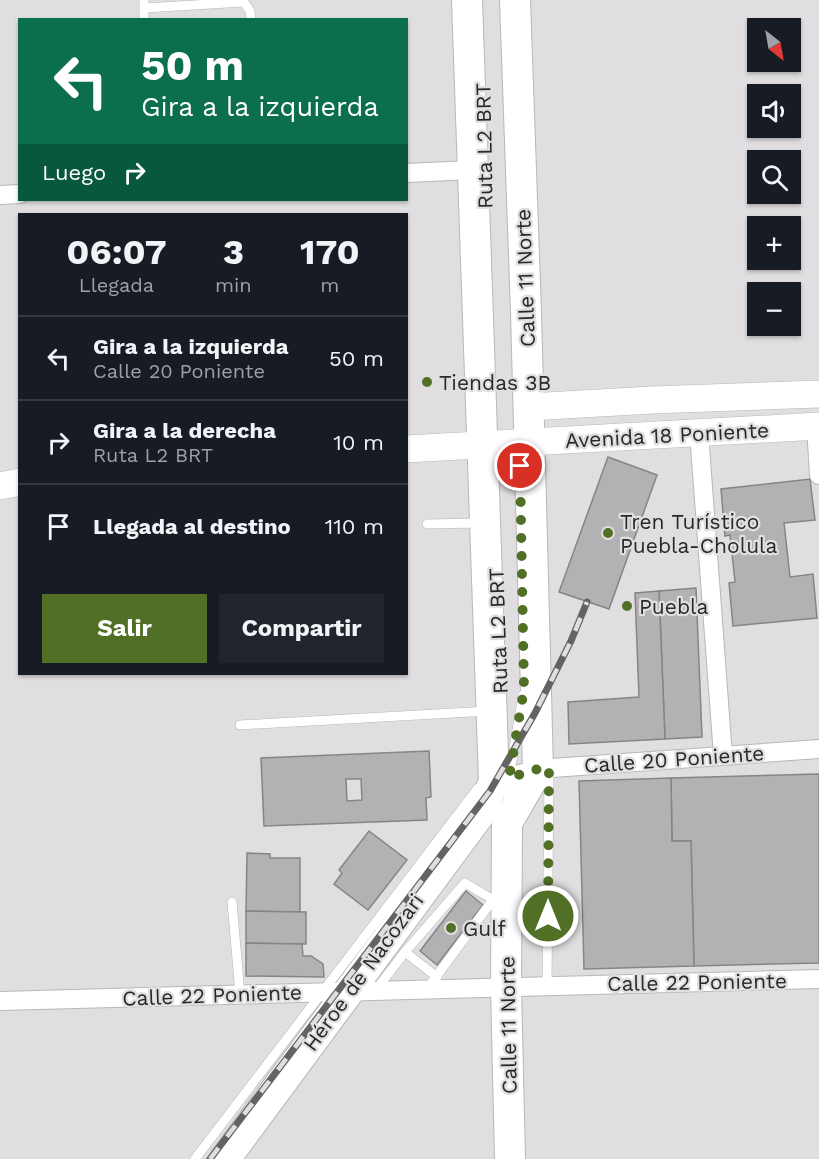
<!DOCTYPE html>
<html lang="es">
<meta charset="utf-8">
<style>
body{margin:0;font-family:"Work Sans",sans-serif;background:#20242c;color:#f1f3f6;height:100vh;display:flex;flex-direction:column;font-size:22px;white-space:nowrap}
*{box-sizing:border-box;margin:0}
p{font-size:20px;color:#9ea1a6}
.icon{flex:none;width:33px;height:33px;fill:none;stroke:currentColor;stroke-width:2;stroke-linecap:round;stroke-linejoin:round}
.map{position:relative;flex:1;overflow:hidden}
.panel{position:absolute;left:18px;top:213px;width:390px;height:462px;display:flex;flex-direction:column;background:#171b24;border-radius:0px;box-shadow:0 2px 4px #0004}
.panel>*{flex:none}
.banner{position:absolute;left:18px;top:18px;width:390px;height:183px;border-radius:0px;box-shadow:0 2px 4px #0004;background:#0b6e4f;color:#fff;overflow:hidden}
.needle{width:39px;rotate:149deg}
.fabs{position:absolute;left:747px;top:18px;display:grid;gap:12px}
.fabs a{display:grid;place-items:center;width:54px;height:54px;border-radius:0px;background:#171b24;box-shadow:0 2px 4px #0004;font-size:30px}
.pin{position:absolute;display:grid;place-items:center;width:51px;height:51px;color:#fff;margin:-26px;border:3px solid #fff;border-radius:50%;box-shadow:0 2px 6px #0007}
.me{position:absolute;width:66px;margin:-33px;rotate:0deg;stroke-linejoin:round;filter:drop-shadow(0 0 4px #0008)}
.turn{display:flex;align-items:center;gap:21px;height:126px;padding:0 24px;font-size:27px}
.turn .icon{width:78px;height:78px;stroke-width:2.5}
.turn b{display:block;font-size:42px;line-height:51px}
.then{display:flex;align-items:center;height:57px;padding:0 24px;background:#0003;gap:12px;font-size:22px}
.eta{display:flex;justify-content:space-evenly;align-items:center;height:102px;text-align:center}
.eta b{font-size:36px;font-weight:700;line-height:42px}
.cta{display:flex;gap:12px;margin-top:auto;padding:12px 24px}
.cta a{flex:1;height:69px;border-radius:0px;background:#517026;color:#fff;font-size:24px;font-weight:700;line-height:69px;text-align:center}
.cta a+a{background:#20242c;color:#f1f3f6}
ul{padding:0;list-style:none}
li{display:flex;align-items:center;gap:18px;height:84px;padding:0 24px;border-top:2px solid #363941}
li div{flex:1}
li b{display:block;font-size:22px}
li em{font-style:normal}
.map>svg:first-child{display:block}
</style>
<div class="map">
<svg width="819" height="1159" viewBox="0 0 819 1159">
<rect width="100%" height="100%" fill="#e1dee1"/>
<!-- building -->
<g fill="#b4b1b4" stroke="#878487" stroke-width="1.5" fill-rule="evenodd">
<path d="M608 457 657 475 609 609 559 592Z"/>
<path d="M810 479 815 520 784 523 790 577 813 574 817 618 733 626 729 583 735 582 730 535 725 536 721 489Z"/>
<path d="M696 588 702 737 665 739 659 591Z"/>
<path d="M659 591 665 739 569 744 568 702 639 697 635 593Z"/>
<path d="M429 751 431 797 426 798 427 820 264 826 261 758ZM346 779H361L362 800 347 801Z"/>
<path d="M819 774V963L694 966 691 841H672L671 778Z"/>
<path d="M671 778 672 841H691L694 966 584 969 579 781Z"/>
<path d="M369 831 407 860 368 910 334 884 342 873 339 870Z"/>
<path d="M247 853 270 854V858H300V912L246 911Z"/>
<path d="M466 891 483 905 437 965 420 951Z"/>
<path d="M246 911 306 912V944L246 943Z"/>
<path d="M246 943 302 944 303 956H311L323 964 324 977 246 976Z"/>
</g>
<g fill="none" stroke-linecap="round" stroke-linejoin="round">
<!-- lane casing -->
<g stroke="#b9b6b9" stroke-width="10">
<g id="lane">
<path d="M144 0V20"/>
<path d="M144 8 244 2 250 11 251 20"/>
<path d="M427 524 482 523"/>
<path d="M240 725 489 711"/>
<path d="M508 800 509 778 523 695"/>
<path d="M232 902 240 994"/>
<path d="M405 952 437 977"/>
<path d="M547 986 549 769"/>
<path d="M427 989 495 897"/>
<path d="M375 991 405 952 465 883 492 899"/>
<path d="M195 1159 478 788"/>
</g>
</g>
<!-- street casing -->
<g stroke="#b9b6b9" stroke-width="20">
<g id="street">
<path d="M406 173 472 170"/>
<path d="M0 195 20 194"/>
<path d="M816 427 819 475"/>
<path d="M699 433 723 756"/>
<path d="M494 781 538 769 819 749"/>
<path d="M0 1001 819 979"/>
</g>
</g>
<!-- secondary casing -->
<g stroke="#b9b6b9" stroke-width="28">
<g id="secondary">
<path d="M529 407 652 400 819 394"/>
<path d="M406 449 819 426"/>
<path d="M0 486 20 482"/>
</g>
</g>
<!-- primary casing -->
<g stroke="#b9b6b9" stroke-width="32">
<g id="primary">
<path d="M225 1159 482 811 494 781 467 0"/>
<path d="M510 1159 506 987 507 823 538 769 526 312 515 0"/>
</g>
</g>
<!-- lane -->
<use href="#lane" stroke="#fff" stroke-width="9"/>
<!-- street -->
<use href="#street" stroke="#fff" stroke-width="18"/>
<!-- secondary -->
<use href="#secondary" stroke="#fff" stroke-width="27"/>
<!-- primary -->
<use href="#primary" stroke="#fff" stroke-width="30"/>
<!-- rail casing -->
<g stroke="#646364" stroke-width="7">
<path id="rail" d="M210 1159 490 791 535 713 571 641 587 602"/>
</g>
<!-- rail -->
<use href="#rail" stroke="#e1dee1" stroke-width="4.5" stroke-dasharray="14" stroke-linecap="butt"/>
</g>
<g fill="none" stroke-linecap="round" stroke-linejoin="round">
<!-- route -->
<path stroke="#517026" stroke-width="10" stroke-dasharray="0 18" d="M520 466 524 689 509 778 538 769 549 768 548 916"/>
</g>
<!-- markers -->
<g fill="#517026" stroke="#e1dee1" stroke-width="2">
<circle cx="427" cy="382" r="6"/>
<circle cx="608" cy="533" r="6"/>
<circle cx="627" cy="606" r="6"/>
<circle cx="451" cy="928" r="6"/>
</g>
<g text-anchor="middle" dominant-baseline="central" stroke-width="4.5" stroke-linejoin="round" paint-order="stroke">
<!-- street labels -->
<g font-size="21" fill="#292829" stroke="#e1dee1">
<text transform="translate(484 146) rotate(-91)">Ruta L2 BRT</text>
<text transform="translate(525 278) rotate(-92)">Calle 11 Norte</text>
<text transform="translate(667 435) rotate(-3)">Avenida 18 Poniente</text>
<text transform="translate(498 631) rotate(-92)">Ruta L2 BRT</text>
<text transform="translate(674 759) rotate(-4)">Calle 20 Poniente</text>
<text transform="translate(363 972) rotate(-54)">Héroe de Nacozari</text>
<text transform="translate(697 982) rotate(-1)">Calle 22 Poniente</text>
<text transform="translate(212 995) rotate(-2)">Calle 22 Poniente</text>
<text transform="translate(508 1025) rotate(-91)">Calle 11 Norte</text>
</g>
<!-- poi labels -->
<g font-size="21" fill="#292829" stroke="#e1dee1" text-anchor="start">
<text x="439" y="382">Tiendas 3B</text>
<text x="620" y="521">Tren Turístico<tspan x="620" dy="24">Puebla-Cholula</tspan></text>
<text x="639" y="606">Puebla</text>
<text x="463" y="928">Gulf</text>
</g>
</g>
</svg>
<div class="fabs">
<a><svg class="needle" viewBox="-14 -14 28 28"><path d="M0-13l5 13h-10z" fill="#e53935"/><path d="M0 13l5-13h-10z" fill="#9ea1a6"/></svg></a>
<a><svg class="icon" aria-label="sound" viewBox="0 0 24 24"><path d="M4 9h4l5-4v14l-5-4H4zM17 9q2 3 0 6"/></svg></a>
<a><svg class="icon" aria-label="search" viewBox="0 0 24 24"><circle cx="10" cy="10" r="6"/><path d="M15 15l6 6"/></svg></a>
<a>+</a>
<a>−</a>
</div>
<div class="pin" style="left:520px;top:466px;background:#d93025"><svg class="icon" aria-label="arrive" viewBox="0 0 24 24"><path d="M6 21V4h12l-3 4 3 4H6"/></svg></div>
<svg class="me" style="left:548px;top:916px" viewBox="-20 -20 40 40"><circle r="17" fill="#517026" stroke="#fff" stroke-width="3"/><path d="M0-11L8 9 0 5-8 9z" fill="#fff"/></svg>
<div class="banner">
<div class="turn"><svg class="icon" aria-label="left" viewBox="0 0 24 24"><path d="M17 20v-9H6M10 6l-5 5 5 5"/></svg><div><b>50 m</b>Gira a la izquierda</div></div>
<div class="then">Luego<svg class="icon" aria-label="right" viewBox="0 0 24 24"><path d="M7 20v-9h11M14 6l5 5-5 5"/></svg></div>
</div>
<section class="panel">
<div class="eta">
<div><b>06:07</b><p>Llegada</p></div>
<div><b>3</b><p>min</p></div>
<div><b>170</b><p>m</p></div>
</div>
<ul>
<li><svg class="icon" aria-label="left" viewBox="0 0 24 24"><path d="M17 20v-9H6M10 6l-5 5 5 5"/></svg><div><b>Gira a la izquierda</b><p>Calle 20 Poniente</p></div><em>50 m</em></li>
<li><svg class="icon" aria-label="right" viewBox="0 0 24 24"><path d="M7 20v-9h11M14 6l5 5-5 5"/></svg><div><b>Gira a la derecha</b><p>Ruta L2 BRT</p></div><em>10 m</em></li>
<li><svg class="icon" aria-label="arrive" viewBox="0 0 24 24"><path d="M6 21V4h12l-3 4 3 4H6"/></svg><div><b>Llegada al destino</b></div><em>110 m</em></li>
</ul>
<div class="cta"><a>Salir</a><a>Compartir</a></div>
</section>
</div>
